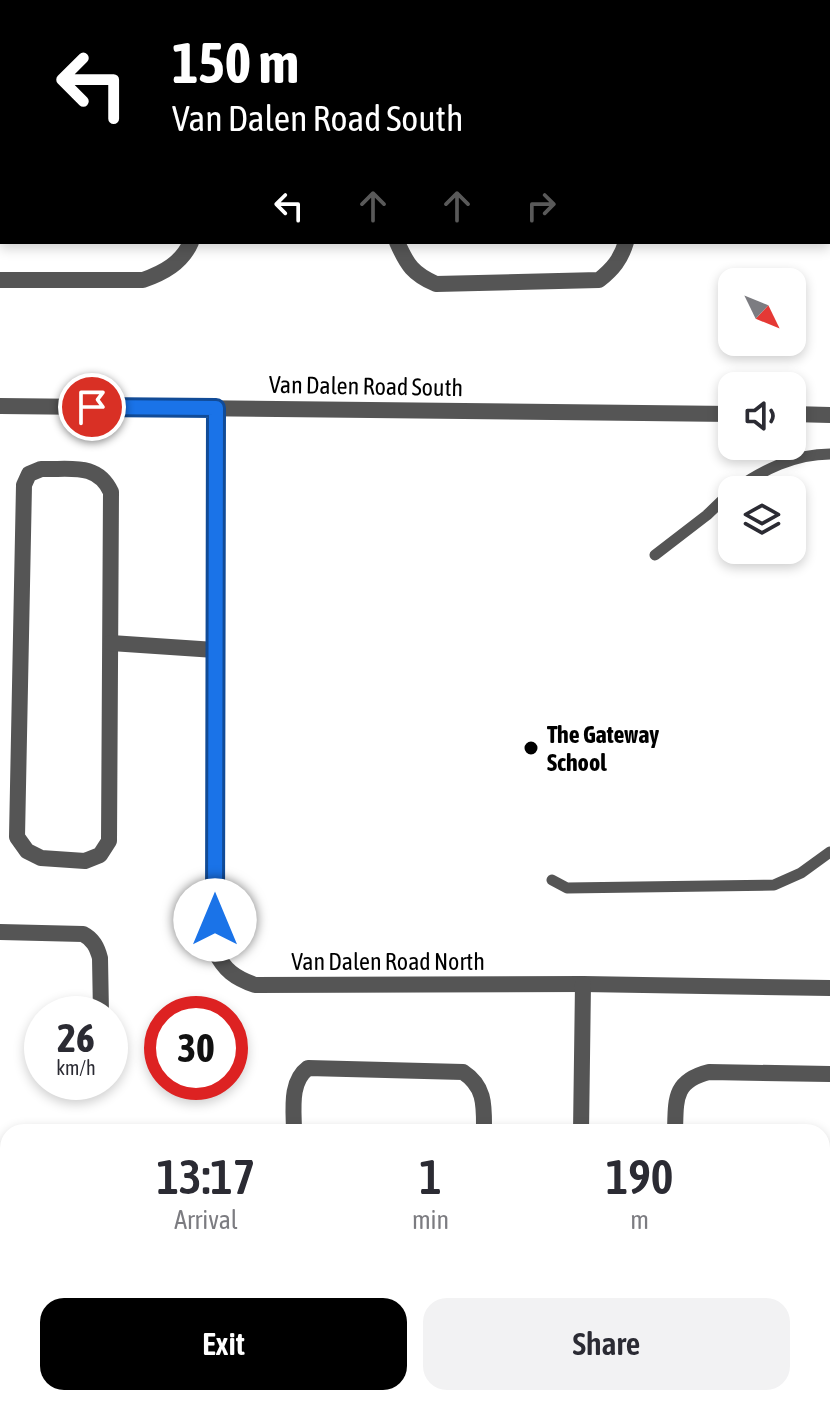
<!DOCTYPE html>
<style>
body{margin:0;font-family:"Asap Condensed",sans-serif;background:#f2f2f3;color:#2b2b33;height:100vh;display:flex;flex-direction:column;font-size:30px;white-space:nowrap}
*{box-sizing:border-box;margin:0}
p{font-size:26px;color:#7c7c81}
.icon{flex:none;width:44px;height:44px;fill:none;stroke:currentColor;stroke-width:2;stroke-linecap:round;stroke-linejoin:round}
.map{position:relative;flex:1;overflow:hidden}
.panel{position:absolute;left:0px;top:1124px;width:830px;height:282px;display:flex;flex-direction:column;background:#fff;border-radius:24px 24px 0 0;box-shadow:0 4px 12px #0003}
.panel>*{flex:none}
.top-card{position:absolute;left:0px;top:0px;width:830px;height:244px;box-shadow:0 4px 12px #0003;background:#000;color:#fff;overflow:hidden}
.needle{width:52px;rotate:133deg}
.fabs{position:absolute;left:718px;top:268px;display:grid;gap:16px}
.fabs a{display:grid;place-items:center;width:88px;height:88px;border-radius:16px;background:#fff;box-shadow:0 4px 12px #0003;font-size:40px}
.speed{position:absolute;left:24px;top:996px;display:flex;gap:16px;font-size:40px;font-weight:700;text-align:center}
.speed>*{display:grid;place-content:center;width:104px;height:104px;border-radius:50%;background:#fff;box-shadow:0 4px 12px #0003;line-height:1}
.speed small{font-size:20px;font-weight:400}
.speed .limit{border:12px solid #d22;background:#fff;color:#111}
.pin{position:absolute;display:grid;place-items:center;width:68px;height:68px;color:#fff;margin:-34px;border:4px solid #fff;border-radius:50%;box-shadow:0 2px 8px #0007}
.me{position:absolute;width:88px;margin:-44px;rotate:0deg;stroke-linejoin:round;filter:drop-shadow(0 0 6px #0008)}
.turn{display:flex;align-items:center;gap:28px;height:168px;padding:0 40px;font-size:36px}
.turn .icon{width:104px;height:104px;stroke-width:2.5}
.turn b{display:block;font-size:56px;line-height:68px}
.lanes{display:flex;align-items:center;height:76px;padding:0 40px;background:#0003;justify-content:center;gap:40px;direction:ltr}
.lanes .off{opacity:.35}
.eta{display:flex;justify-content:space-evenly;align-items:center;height:136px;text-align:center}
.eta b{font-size:48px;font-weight:600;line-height:56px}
.cta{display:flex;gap:16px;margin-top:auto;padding:16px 40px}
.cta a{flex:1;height:92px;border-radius:24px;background:#000;color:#fff;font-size:32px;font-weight:600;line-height:92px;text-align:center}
.cta a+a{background:#f2f2f3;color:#2b2b33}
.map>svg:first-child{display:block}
</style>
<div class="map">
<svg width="830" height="1405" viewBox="0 0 830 1405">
<rect width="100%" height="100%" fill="#fff"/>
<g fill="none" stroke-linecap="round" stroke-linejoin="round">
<!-- service -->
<g stroke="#555" stroke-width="11">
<path d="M734 490C763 470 794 454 830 454"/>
<path d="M655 555 707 515 732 491"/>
<path d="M552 880 567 888 774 885 801 873 830 852"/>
<path d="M149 1405V1398"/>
</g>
<!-- minor -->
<g stroke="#555" stroke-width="16">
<path d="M506 0 539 2"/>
<path d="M201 2V0"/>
<path d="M408 2V0"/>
<path d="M828 28 830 29"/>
<path d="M397 242C407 265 413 274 436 284L599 280C613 269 621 259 626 242"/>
<path d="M0 280H143C163 273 182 263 191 242"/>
<path d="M0 406 732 414"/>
<path d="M216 408 215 951C224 970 235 978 255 985L583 984 830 988"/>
<path d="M792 414 830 415"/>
<path d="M41 469C70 470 97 462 111 492L109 841 100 855 85 861 41 858 27 851 17 837 24 485 29 474Z"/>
<path d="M111 643 215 650"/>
<path d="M0 932 83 934C93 939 97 947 100 958L101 1014"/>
<path d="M294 1132C294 1111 289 1082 308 1068L463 1072C486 1087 484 1107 484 1132"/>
<path d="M581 1132 583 984"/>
<path d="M675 1132C676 1100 673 1081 709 1072L830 1074"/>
<path d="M0 1165H8"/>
<path d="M822 1359H830"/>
<path d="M485 1398V1405"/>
<path d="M579 1398V1405"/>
<path d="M291 1405V1398"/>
<path d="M667 1405 668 1398"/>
</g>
</g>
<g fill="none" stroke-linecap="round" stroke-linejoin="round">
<!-- route casing -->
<g stroke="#114b97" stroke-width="20">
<path id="route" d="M92 407 216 408 215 920"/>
</g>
<!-- route -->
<use href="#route" stroke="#1a73e8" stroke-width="14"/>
</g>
<!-- markers -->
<circle fill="#000" stroke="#fff" stroke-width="3" cx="531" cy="748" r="8"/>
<g text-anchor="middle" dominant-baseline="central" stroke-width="6" stroke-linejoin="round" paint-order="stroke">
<!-- street labels -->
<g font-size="24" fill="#000" stroke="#fff">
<text transform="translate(366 386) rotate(1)">Van Dalen Road South</text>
<text x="388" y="961">Van Dalen Road North</text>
</g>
<!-- poi labels -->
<g font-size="24" font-weight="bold" fill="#000" stroke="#fff" text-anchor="start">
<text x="547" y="734">The Gateway<tspan x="547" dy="28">School</tspan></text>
</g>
</g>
</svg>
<div class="fabs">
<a><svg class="needle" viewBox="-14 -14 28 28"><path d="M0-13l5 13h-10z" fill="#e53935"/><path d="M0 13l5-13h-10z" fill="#7c7c81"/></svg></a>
<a><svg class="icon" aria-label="sound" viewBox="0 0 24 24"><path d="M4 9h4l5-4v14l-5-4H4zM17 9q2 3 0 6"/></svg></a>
<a><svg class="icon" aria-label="layers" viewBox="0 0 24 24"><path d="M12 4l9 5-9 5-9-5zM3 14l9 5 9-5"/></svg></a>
</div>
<div class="speed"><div>26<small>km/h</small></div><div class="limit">30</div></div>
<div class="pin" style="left:92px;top:407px;background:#d93025"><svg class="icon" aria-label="arrive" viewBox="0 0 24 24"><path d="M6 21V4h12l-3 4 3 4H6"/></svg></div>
<svg class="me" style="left:215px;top:920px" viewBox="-20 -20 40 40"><circle r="19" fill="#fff"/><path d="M0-13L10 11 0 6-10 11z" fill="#1a73e8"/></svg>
<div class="top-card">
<div class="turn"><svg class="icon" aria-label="left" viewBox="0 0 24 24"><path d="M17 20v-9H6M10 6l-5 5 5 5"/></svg><div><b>150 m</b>Van Dalen Road South</div></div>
<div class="lanes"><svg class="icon" aria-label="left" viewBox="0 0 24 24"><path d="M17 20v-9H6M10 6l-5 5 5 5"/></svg><svg class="icon off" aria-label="ahead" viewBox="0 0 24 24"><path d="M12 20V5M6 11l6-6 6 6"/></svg><svg class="icon off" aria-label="ahead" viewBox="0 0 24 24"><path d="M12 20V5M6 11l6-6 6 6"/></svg><svg class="icon off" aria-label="right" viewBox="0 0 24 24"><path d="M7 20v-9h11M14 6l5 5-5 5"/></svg></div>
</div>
<section class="panel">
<div class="eta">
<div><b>13:17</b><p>Arrival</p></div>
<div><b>1</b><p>min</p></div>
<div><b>190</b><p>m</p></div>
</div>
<div class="cta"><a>Exit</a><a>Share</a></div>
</section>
</div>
